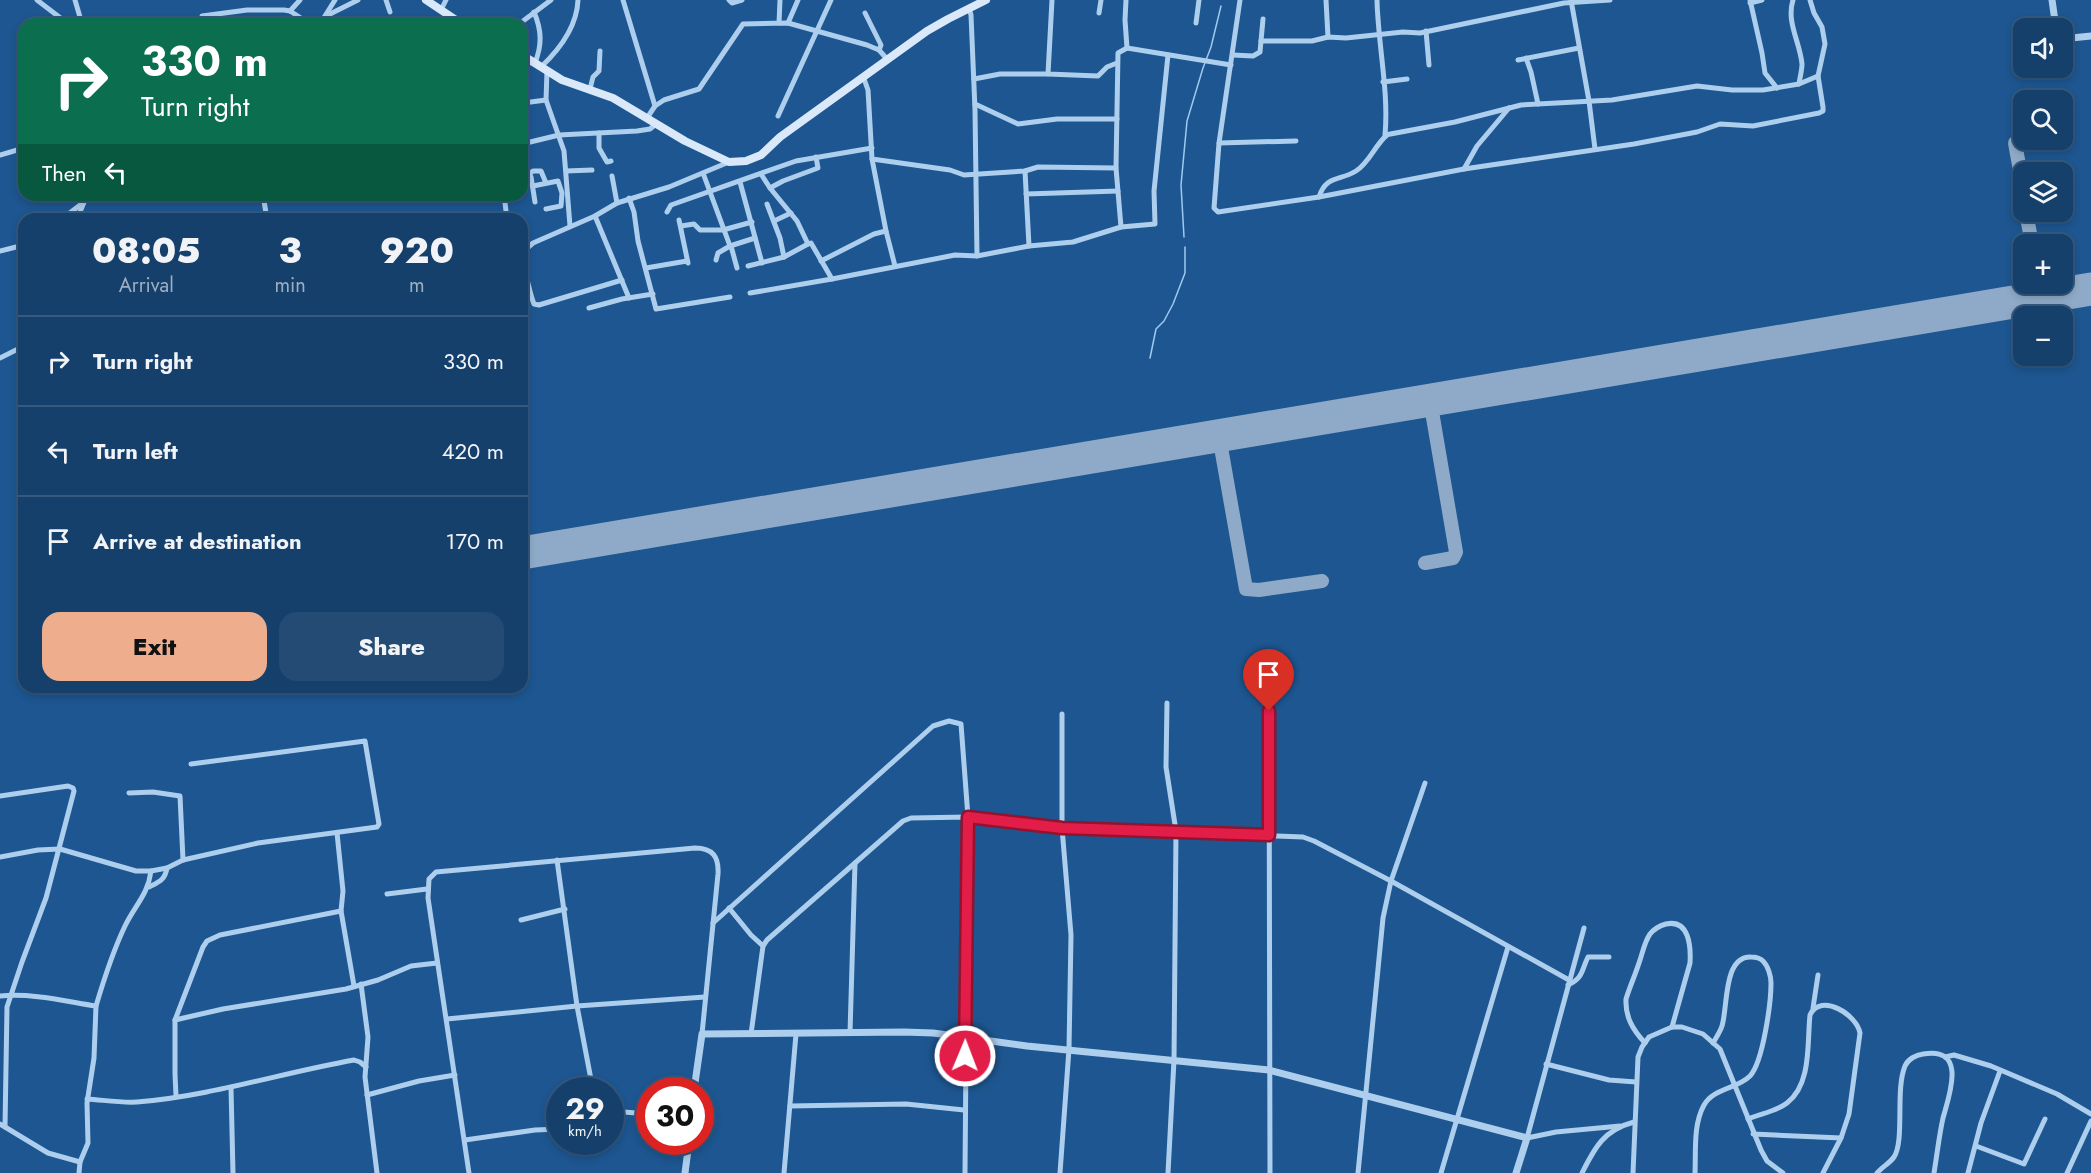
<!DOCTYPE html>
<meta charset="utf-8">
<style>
body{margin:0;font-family:Jost,sans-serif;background:#234b74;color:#f1f3f6;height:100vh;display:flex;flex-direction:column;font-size:22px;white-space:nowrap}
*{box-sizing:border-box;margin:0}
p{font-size:20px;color:#9eafc2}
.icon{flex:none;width:33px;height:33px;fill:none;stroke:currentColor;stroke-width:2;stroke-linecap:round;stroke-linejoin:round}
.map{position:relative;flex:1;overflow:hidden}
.drawer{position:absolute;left:18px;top:213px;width:510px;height:480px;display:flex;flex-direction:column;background:#16406c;border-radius:18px;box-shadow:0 3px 9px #0003,0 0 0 2px #35597f}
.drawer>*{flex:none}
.hud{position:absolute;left:18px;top:18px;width:510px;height:183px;border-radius:18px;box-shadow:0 3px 9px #0003,0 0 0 2px #35597f;background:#0b6e4f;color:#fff;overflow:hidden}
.buttons{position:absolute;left:2013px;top:18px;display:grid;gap:12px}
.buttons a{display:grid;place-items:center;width:60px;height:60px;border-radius:12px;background:#16406c;box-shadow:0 3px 9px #0003,0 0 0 2px #35597f;font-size:30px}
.speed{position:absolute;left:546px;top:1077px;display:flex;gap:12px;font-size:30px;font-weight:700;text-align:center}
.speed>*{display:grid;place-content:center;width:78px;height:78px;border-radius:50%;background:#16406c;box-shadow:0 3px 9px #0003,0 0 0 2px #35597f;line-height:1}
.speed small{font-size:15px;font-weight:400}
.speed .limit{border:9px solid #d22;background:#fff;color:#111}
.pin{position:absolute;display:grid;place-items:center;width:51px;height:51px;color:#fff;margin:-62px -26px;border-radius:50% 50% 50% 0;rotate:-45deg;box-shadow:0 0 6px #0007}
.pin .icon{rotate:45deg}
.me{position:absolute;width:66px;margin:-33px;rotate:1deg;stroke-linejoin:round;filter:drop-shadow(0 0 4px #0008)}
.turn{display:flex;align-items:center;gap:21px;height:126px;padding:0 24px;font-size:27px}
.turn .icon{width:78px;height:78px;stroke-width:2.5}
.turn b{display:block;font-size:42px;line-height:51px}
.then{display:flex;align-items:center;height:57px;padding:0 24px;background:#0003;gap:12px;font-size:22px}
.eta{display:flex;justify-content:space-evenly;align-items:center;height:102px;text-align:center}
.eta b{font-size:36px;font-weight:800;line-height:42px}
.primary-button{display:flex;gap:12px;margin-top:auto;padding:12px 24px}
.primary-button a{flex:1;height:69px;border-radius:18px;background:#eead8d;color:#111;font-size:24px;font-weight:800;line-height:69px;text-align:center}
.primary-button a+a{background:#234b74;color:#f1f3f6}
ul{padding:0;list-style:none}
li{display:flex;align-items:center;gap:18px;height:90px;padding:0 24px;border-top:2px solid #35597f}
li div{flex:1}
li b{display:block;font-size:22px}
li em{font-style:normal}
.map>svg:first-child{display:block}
</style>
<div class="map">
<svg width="2091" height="1173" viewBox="0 0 2091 1173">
<rect width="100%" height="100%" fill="#1d5690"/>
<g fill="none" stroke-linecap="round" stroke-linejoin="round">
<!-- stream -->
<g stroke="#a0c9ef" stroke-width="1.5">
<path d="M1184 237 1181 185 1187 121 1203 68 1211 47 1221 6"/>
<path d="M1150 358 1156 329 1164 321 1173 304 1185 273V247"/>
</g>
<!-- taxiway -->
<g stroke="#8eaac8" stroke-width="14">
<path d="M2015 143 2024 193"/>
<path d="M2026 212 2032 244"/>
<path d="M2054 284 2065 290 2075 291"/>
<path d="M2000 305 2017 296 2028 284"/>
<path d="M1219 436 1246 589 1259 590 1322 581"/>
<path d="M1425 563 1453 558 1456 552 1430 400"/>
</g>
<!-- runway -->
<path stroke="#8eaac8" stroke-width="33" d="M522 553 2091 289"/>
<!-- minor -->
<g stroke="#adceed" stroke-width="5">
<path d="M37 0 67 23 81 22"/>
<path d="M75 0 82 24"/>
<path d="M386 0 390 12"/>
<path d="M623 0 655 106"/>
<path d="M729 0 732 3 742 0"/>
<path d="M1052 0 1048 74 1098 76 1107 67 1117 63"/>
<path d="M1126 0 1125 20 1127 48"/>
<path d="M1240 0 1219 143 1214 208 1218 212 1319 197 1464 169 1634 144 1697 132 1720 124 1753 126 1819 113 1823 111V107L1818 76 1825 44 1822 27 1814 13 1810 0"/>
<path d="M1326 0 1328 37"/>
<path d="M1377 0C1378 45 1389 91 1385 135L1455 122 1521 105 1612 100 1697 86 1732 90H1763L1799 84 1818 76"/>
<path d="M1571 0 1589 101 1595 149"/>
<path d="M1750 0 1762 53 1765 73 1777 88"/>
<path d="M1793 0C1786 22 1800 42 1802 64 1802 70 1800 77 1799 84"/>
<path d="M1750 3 1762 0"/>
<path d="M969 8 971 15 975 110 977 256"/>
<path d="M441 10 446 0"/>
<path d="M290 11 300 0"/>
<path d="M534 12C542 31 542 45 535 63"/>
<path d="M865 13 881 45 879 50"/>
<path d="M1099 13 1101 0"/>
<path d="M202 16 247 10H284L290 11 310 24"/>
<path d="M326 16 358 0"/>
<path d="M779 23 780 0"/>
<path d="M788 23 798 0"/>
<path d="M1196 23 1199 0"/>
<path d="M320 24 335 0"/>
<path d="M519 24 551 0"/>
<path d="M1426 31 1429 65"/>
<path d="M1261 41H1312L1328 37 1346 38 1403 32 1420 33 1564 3 1610 0"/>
<path d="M1233 55 1253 56 1260 52 1263 19"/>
<path d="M1526 58 1531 72 1538 104"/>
<path d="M1518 60 1579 48"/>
<path d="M541 67C559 50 577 26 578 0"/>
<path d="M522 69H526L530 60"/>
<path d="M547 71 546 100 564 151 570 226"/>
<path d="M863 76 868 90 872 159 950 170 964 175 1025 171 1038 167 1116 168"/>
<path d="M974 79 1000 74H1048"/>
<path d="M1383 82 1407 79"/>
<path d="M590 89 593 77 599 71 600 51"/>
<path d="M975 104 1018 124 1057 119H1117"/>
<path d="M522 115 523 103 546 100"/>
<path d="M778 116 831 0"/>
<path d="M647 118 655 106 664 100 699 89 743 24 788 23 867 45 879 50 887 59"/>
<path d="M599 133V148L607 162 611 161"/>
<path d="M1219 143 1296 141"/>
<path d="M522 144 559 135 637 131 650 129 656 124"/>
<path d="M0 155 24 148"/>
<path d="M872 159 886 231 895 266"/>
<path d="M1464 169 1477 146 1509 108"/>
<path d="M566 171 592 170"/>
<path d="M1025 171 1029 246"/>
<path d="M522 173 529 174 531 177 535 202"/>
<path d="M703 173 730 246"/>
<path d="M529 174 533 171H541L546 183"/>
<path d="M761 174 770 188 797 221 808 244 811 243 832 279"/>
<path d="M612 176 617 203"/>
<path d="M740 182 762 263"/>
<path d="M533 186 558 181 562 193 561 206 546 209"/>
<path d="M770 188 783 181 818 168 816 157"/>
<path d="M1026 194 1118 191"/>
<path d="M263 195 267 219"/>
<path d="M504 195 507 219"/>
<path d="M1319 197C1326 175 1340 181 1356 171 1369 163 1375 145 1387 135"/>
<path d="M629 198 634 212 638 241 656 309 730 297"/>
<path d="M667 212 671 205 796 161 872 148"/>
<path d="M595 216 629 298"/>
<path d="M62 219 84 202"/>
<path d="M77 219 87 195"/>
<path d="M679 220 688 263"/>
<path d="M774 221 791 213"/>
<path d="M681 226 694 224 700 230H723L752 222"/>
<path d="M1121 227 1116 168 1118 53 1127 48 1231 65"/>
<path d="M731 246 737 268"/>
<path d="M0 251 24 245"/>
<path d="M784 257 808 244"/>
<path d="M522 260 525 250 533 243 595 216 617 203 669 187 729 162"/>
<path d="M716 260 718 253 730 246 755 238"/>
<path d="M821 261 874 234 886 231"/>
<path d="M522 265C528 278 529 292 534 304L539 305 622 280"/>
<path d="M748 266 784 257 780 238 767 204"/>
<path d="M646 268 687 261"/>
<path d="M750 293 832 279 955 255 977 256 1029 246 1073 242 1121 227 1155 224 1154 191 1168 55"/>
<path d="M589 308 622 299 653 294"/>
<path d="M522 324 524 328"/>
<path d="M0 358 20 348 24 339"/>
<path d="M1167 703 1166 767 1176 831 1174 1060 1168 1173"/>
<path d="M1269 711 1270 1173"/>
<path d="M129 793 153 792 180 796 183 860"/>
<path d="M0 796 68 786 73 788 74 791 46 898 22 962 7 1007 5 1127"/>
<path d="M337 833 343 891 341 911 354 986"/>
<path d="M0 857 38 850 60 849 136 871H151L167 868 183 860 258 843 377 827 379 824 365 741 191 764"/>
<path d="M557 860 577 1006 593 1090"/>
<path d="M149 887C159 882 165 880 167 868"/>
<path d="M387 894 427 889"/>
<path d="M729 908 751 935 763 946"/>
<path d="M521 920 565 909"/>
<path d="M713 923 933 726 949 721 961 724 968 817 965 1173"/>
<path d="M1584 928 1527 1138 1556 1132 1620 1126"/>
<path d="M361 984 368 1037 365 1077 377 1173"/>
<path d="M1568 985C1584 977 1581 971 1588 957H1609"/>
<path d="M0 996C33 993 64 1001 96 1006L94 1058 87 1103 88 1143 80 1162 79 1173"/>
<path d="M96 1006C104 979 113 951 125 926 135 905 148 895 151 871"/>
<path d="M1813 1008 1818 975"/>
<path d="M447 1019 577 1006 705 997"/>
<path d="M175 1020 203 947 207 941 220 935 341 911"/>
<path d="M850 1033 855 863"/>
<path d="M751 1034 763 946 767 940 903 821 911 818 968 817 1062 828 1303 837 1314 841 1391 881 1569 980"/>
<path d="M1645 1043C1633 1030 1625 1017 1626 999 1630 986 1636 973 1640 960 1643 951 1645 941 1650 934 1654 929 1659 926 1666 924 1689 919 1691 946 1690 963L1672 1027"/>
<path d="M1945 1057 1954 1055 1991 1066 2057 1094 2091 1114"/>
<path d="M1546 1064 1609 1080 1636 1082"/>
<path d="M231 1088 233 1173"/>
<path d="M367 1095 419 1081 455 1075"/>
<path d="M176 1096 175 1074V1020L223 1009 346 989 378 980 411 966 437 963"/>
<path d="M87 1099C103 1100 121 1103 137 1102 211 1096 281 1073 354 1060L360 1062 366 1067"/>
<path d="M790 1106 906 1104 964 1110"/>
<path d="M610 1111 650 1114"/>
<path d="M1748 1119C1760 1114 1777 1111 1787 1103 1812 1084 1807 1042 1810 1015 1821 992 1857 1015 1860 1033L1849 1114 1841 1138 1823 1173"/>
<path d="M0 1124 48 1153 80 1162"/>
<path d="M1753 1134 1841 1138"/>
<path d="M465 1140 535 1130 560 1129"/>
<path d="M1976 1146 2024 1164 2045 1119"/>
<path d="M469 1173 428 898 429 879 436 872 695 848C713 848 719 857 718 874L702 1034"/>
<path d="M784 1173 796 1034"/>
<path d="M1060 1173 1069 1049 1071 935 1062 828V714"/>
<path d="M1358 1173 1383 918 1391 881 1425 783"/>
<path d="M1441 1173 1508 947"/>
<path d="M1582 1173C1595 1147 1604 1130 1634 1122"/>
<path d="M1633 1173 1638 1057 1642 1047 1649 1037 1672 1027H1682L1703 1034 1720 1049 1761 1150 1767 1161 1783 1173"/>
<path d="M1695 1173C1696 1151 1693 1125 1704 1105 1714 1088 1737 1089 1750 1076 1763 1062 1771 1003 1771 983 1771 976 1768 966 1763 961 1760 958 1755 957 1751 957 1723 956 1728 1007 1722 1026 1720 1032 1716 1038 1713 1043"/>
<path d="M1877 1173C1882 1167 1890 1163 1894 1157 1905 1140 1895 1090 1905 1066 1908 1059 1916 1055 1923 1054 1968 1046 1949 1096 1943 1118 1939 1136 1937 1155 1934 1173"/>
<path d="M1968 1173 1981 1123 2000 1071"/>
<path d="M2067 1173 2091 1121"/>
</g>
<!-- tertiary -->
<g stroke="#adceed" stroke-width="7">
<path d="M2052 0 2056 28"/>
<path d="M2062 39 2091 36"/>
<path d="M694 1090 702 1034 904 1032 933 1033 1027 1046 1269 1070 1527 1138 1516 1173"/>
<path d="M685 1173 689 1142"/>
</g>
<!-- secondary -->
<g stroke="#dae9fa" stroke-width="8">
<path d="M426 0 462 24"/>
<path d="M522 55 562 80 613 98 685 141 729 162 746 161 761 155 780 137 927 31 948 19 986 0"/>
</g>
</g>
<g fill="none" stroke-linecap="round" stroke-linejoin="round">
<!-- route casing -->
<g stroke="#92132f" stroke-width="15">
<path id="route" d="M965 1056 968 817 1062 828 1269 835V711"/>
</g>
<!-- route -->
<use href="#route" stroke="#e11d48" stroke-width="10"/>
</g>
</svg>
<div class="buttons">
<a><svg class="icon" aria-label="sound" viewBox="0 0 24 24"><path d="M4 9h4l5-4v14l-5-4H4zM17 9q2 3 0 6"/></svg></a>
<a><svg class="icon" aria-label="search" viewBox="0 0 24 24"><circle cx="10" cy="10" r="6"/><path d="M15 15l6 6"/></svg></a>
<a><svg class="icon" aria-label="layers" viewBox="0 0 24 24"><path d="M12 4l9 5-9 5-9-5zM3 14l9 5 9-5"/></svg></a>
<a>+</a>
<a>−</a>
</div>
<div class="speed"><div>29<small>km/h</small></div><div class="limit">30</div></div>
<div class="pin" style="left:1269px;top:711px;background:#d93025"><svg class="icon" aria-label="arrive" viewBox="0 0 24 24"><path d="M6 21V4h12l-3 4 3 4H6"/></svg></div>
<svg class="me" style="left:965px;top:1056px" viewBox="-20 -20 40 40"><circle r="17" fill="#e11d48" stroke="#fff" stroke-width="3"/><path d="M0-11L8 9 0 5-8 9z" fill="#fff"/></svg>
<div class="hud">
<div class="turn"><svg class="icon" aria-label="right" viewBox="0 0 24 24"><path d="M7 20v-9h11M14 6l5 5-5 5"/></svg><div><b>330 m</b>Turn right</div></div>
<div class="then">Then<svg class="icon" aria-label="left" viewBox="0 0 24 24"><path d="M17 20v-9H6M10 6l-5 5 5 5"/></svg></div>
</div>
<section class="drawer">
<div class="eta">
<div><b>08:05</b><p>Arrival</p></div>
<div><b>3</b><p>min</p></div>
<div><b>920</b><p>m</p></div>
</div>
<ul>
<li><svg class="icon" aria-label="right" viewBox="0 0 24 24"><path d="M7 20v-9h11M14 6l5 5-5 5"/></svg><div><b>Turn right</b></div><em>330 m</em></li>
<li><svg class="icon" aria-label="left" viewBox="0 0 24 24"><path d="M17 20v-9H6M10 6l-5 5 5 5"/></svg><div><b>Turn left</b></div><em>420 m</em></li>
<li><svg class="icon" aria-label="arrive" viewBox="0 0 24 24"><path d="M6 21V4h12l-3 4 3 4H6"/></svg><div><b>Arrive at destination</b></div><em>170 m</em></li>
</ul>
<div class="primary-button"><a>Exit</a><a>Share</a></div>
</section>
</div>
